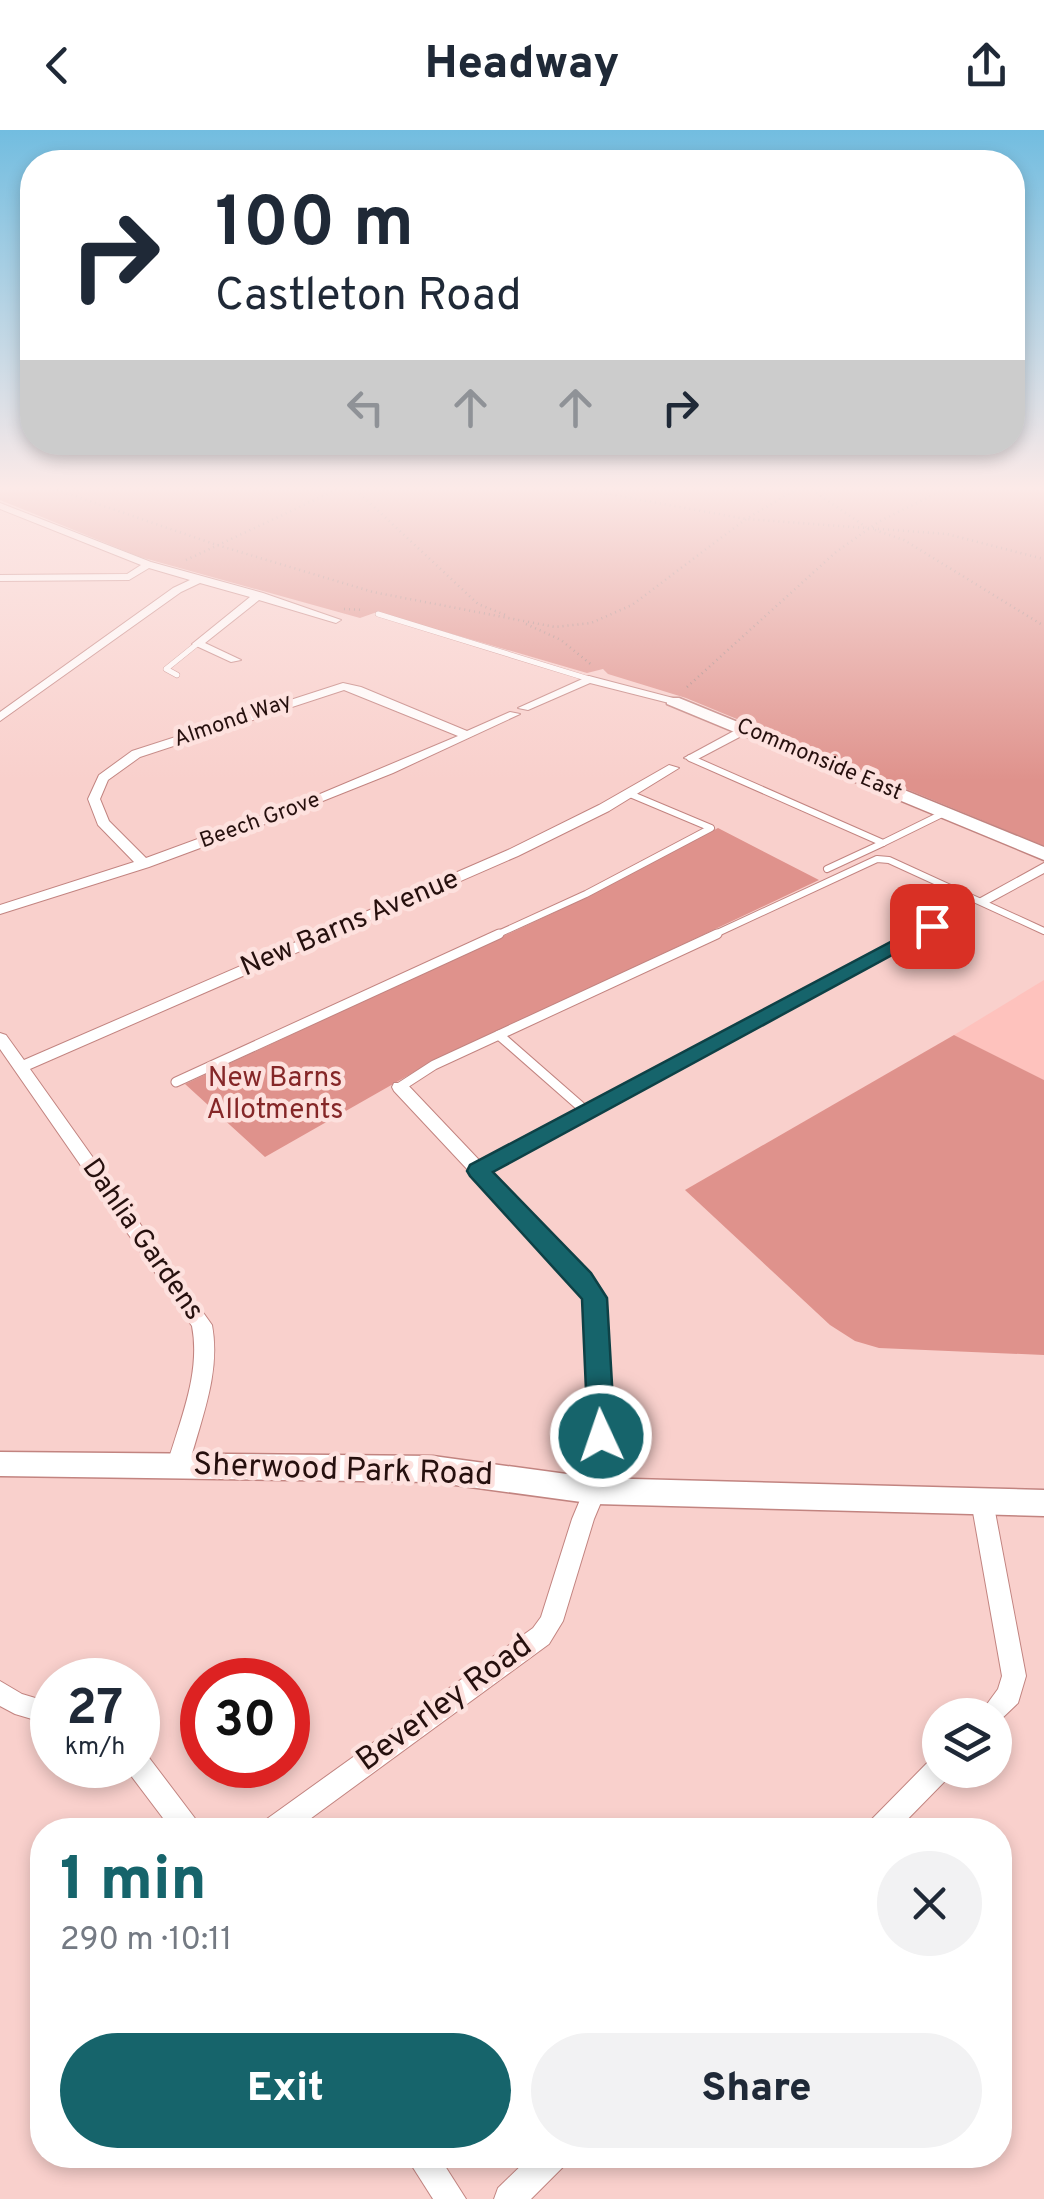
<!DOCTYPE html>
<meta charset="utf-8">
<style>
body{margin:0;font-family:Overpass,sans-serif;background:#f2f2f3;color:#1f2937;height:100vh;display:flex;flex-direction:column;font-size:38px;white-space:nowrap}
*{box-sizing:border-box;margin:0}
p{font-size:32px;color:#747a83}
.icon{flex:none;width:55px;height:55px;fill:none;stroke:currentColor;stroke-width:2;stroke-linecap:round;stroke-linejoin:round}
.map{position:relative;flex:1;overflow:hidden}
.panel{position:absolute;left:30px;top:1688px;width:982px;height:350px;display:flex;flex-direction:column;background:#fff;border-radius:40px;box-shadow:0 5px 15px #0003}
.panel>*{flex:none}
.banner{position:absolute;left:20px;top:20px;width:1005px;height:305px;border-radius:40px;box-shadow:0 5px 15px #0003;background:#fff;color:#1f2937;overflow:hidden}
.tools{position:absolute;left:922px;top:1568px;display:grid;gap:20px}
.tools a{display:grid;place-items:center;width:90px;height:90px;border-radius:50%;background:#fff;box-shadow:0 5px 15px #0003;font-size:50px}
.speed{position:absolute;left:30px;top:1528px;display:flex;gap:20px;font-size:50px;font-weight:700;text-align:center}
.speed>*{display:grid;place-content:center;width:130px;height:130px;border-radius:50%;background:#fff;box-shadow:0 5px 15px #0003;line-height:1}
.speed small{font-size:25px;font-weight:400}
.speed .limit{border:15px solid #d22;background:#fff;color:#111}
.pin{position:absolute;display:grid;place-items:center;width:85px;height:85px;color:#fff;margin:-42px;border-radius:20px;box-shadow:0 5px 15px #0006}
.me{position:absolute;width:110px;margin:-55px;rotate:357deg;stroke-linejoin:round;filter:drop-shadow(0 0 8px #0008)}
.turn{display:flex;align-items:center;gap:35px;height:210px;padding:0 30px;font-size:45px}
.turn .icon{width:130px;height:130px;stroke-width:2.5}
.turn b{display:block;font-size:70px;line-height:85px}
.lanes{display:flex;align-items:center;height:95px;padding:0 30px;background:#0003;justify-content:center;gap:50px;direction:ltr}
.lanes .off{opacity:.35}
.round{display:grid;place-items:center;flex:none;width:105px;height:105px;border-radius:52px;background:#f2f2f3}
.summary{display:flex;align-items:center;justify-content:space-between;height:170px;padding:0 30px}
h1{font-size:60px;font-weight:800;line-height:75px;color:#16646b}
.cta{display:flex;gap:20px;margin-top:auto;padding:20px 30px}
.cta a{flex:1;height:115px;border-radius:60px;background:#16646b;color:#fff;font-size:40px;font-weight:800;line-height:115px;text-align:center}
.cta a+a{background:#f2f2f3;color:#1f2937}
header{display:flex;justify-content:space-between;align-items:center;height:130px;padding:0 30px;background:#fff;font-size:45px;font-weight:800}
.map>svg:first-child{display:block}
</style>
<header><svg class="icon" aria-label="back" viewBox="0 0 24 24"><path d="M15 5l-7 7 7 7"/></svg>Headway<svg class="icon" aria-label="share" viewBox="0 0 24 24"><path d="M12 15V3M7 8l5-5 5 5M5 13v7h14v-7"/></svg></header>
<div class="map">
<svg width="1044" height="2069" viewBox="0 0 1044 2069">
<rect width="100%" height="100%" fill="#f9d0cc"/>
<!-- built -->
<path fill="#fec2bd" d="M1044 850V950L954 905Z"/>
<!-- green -->
<g fill="#df928c">
<path d="M0 360H1044V716L686 568 608 544 603 539 587 543 377 482 360 488 140 427 0 370Z"/>
<path d="M718 698 819 750 423 937 265 1027 185 954 553 783Z"/>
<path d="M954 905 1044 950V1225L879 1218 855 1211 830 1195 685 1060Z"/>
</g>
<g fill="none" stroke-linecap="round" stroke-linejoin="round">
<!-- lane-far2 casing -->
<g stroke="#c28480" stroke-width="6">
<g id="lane-far2">
<path d="M378 484 589 549"/>
<path d="M177 545 166 539 197 514"/>
</g>
</g>
<!-- lane-far1 casing -->
<g stroke="#c28480" stroke-width="8">
<g id="lane-far1">
<path d="M690 628 883 713 944 683"/>
<path d="M827 739 883 713"/>
<path d="M494 806 586 764 711 698 630 664"/>
<path d="M711 806 877 729 889 730 1044 801"/>
</g>
</g>
<!-- lane casing -->
<g stroke="#c28480" stroke-width="11">
<g id="lane">
<path d="M176 952 499 804"/>
<path d="M400 957 434 935 499 905"/>
<path d="M588 983 499 905 717 804"/>
</g>
</g>
<!-- street casing -->
<g stroke="#c28480" stroke-width="2">
<g id="street">
<path d="M0 373 151 432 263 463 341 490 336 493 259 470 205 513 241 530 231 532 192 514 250 467 200 453 181 462 0 591V582L173 458 190 450 149 438 129 450 0 451V445L127 444 141 435 0 379Z"/>
<path d="M589 546 677 569 679 571 673 574 590 553 528 580 518 578Z"/>
<path d="M343 553 361 557 467 601 510 582 520 584 393 643 265 694 149 737 0 784V775L134 732 98 695 88 669 99 645 132 621ZM344 560 458 606 320 664 146 728 109 691 100 669 108 650 140 627Z"/>
<path d="M745 595 751 599 749 602 694 631 684 628Z"/>
<path d="M669 635 679 638 609 681 518 726 30 939 212 1195C221 1243 201 1289 189 1335L186 1341 178 1344 170 1341 167 1335C180 1290 201 1243 192 1196L0 919V903L6 905 24 930 508 720 599 675Z"/>
<path d="M1044 733V743L987 774 982 775 975 771Z"/>
<path d="M966 773 971 774V780L490 1042 597 1153 605 1168 612 1346 594 1389 563 1491 549 1514 295 1700H260L264 1691 533 1498 541 1487 572 1389 590 1346 585 1168 582 1162 394 961 392 957 394 953H406L481 1032Z"/>
<path d="M982 1362 990 1365 993 1371 1026 1546 1018 1573 995 1595V1585H979L998 1559 1002 1546 971 1371 974 1365Z"/>
<path d="M0 1551 22 1564 52 1573V1595L15 1584 0 1576Z"/>
<path d="M138 1622 147 1625 197 1691 201 1700H172L129 1643 126 1635H138Z"/>
<path d="M940 1626V1640H952L949 1647 897 1700H866L870 1691 931 1629Z"/>
<path d="M405 2025H438L466 2069H433Z"/>
<path d="M532 2025H568L564 2036 531 2069H494L498 2058Z"/>
</g>
</g>
<!-- secondary casing -->
<g stroke="#c28480" stroke-width="3">
<g id="secondary">
<path d="M667 568H679L1044 717V730L667 574Z"/>
<path d="M0 1322 433 1326 596 1348 1044 1360V1386L596 1374 433 1352 0 1346Z"/>
</g>
</g>
<!-- path -->
<g stroke="#a4827f" stroke-width="2.5" stroke-dasharray="1 4" stroke-linecap="butt">
<path d="M57 360 217 415 373 462 555 497 591 493 632 475 746 389 795 360"/>
<path d="M356 360 478 474 508 486"/>
<path d="M586 360 746 389 947 404 1044 429"/>
<path d="M812 360 866 397"/>
<path d="M875 400 904 410 1044 496"/>
<path d="M186 430 336 360"/>
<path d="M344 479 364 480"/>
<path d="M526 494 561 510 593 536"/>
<path d="M687 557 836 422 880 391 943 360"/>
</g>
<!-- lane-far2 -->
<use href="#lane-far2" stroke="#fff" stroke-width="5"/>
<!-- lane-far1 -->
<use href="#lane-far1" stroke="#fff" stroke-width="6"/>
<!-- lane -->
<use href="#lane" stroke="#fff" stroke-width="9"/>
<!-- street -->
<use href="#street" fill="#fff" fill-rule="evenodd"/>
<!-- secondary -->
<use href="#secondary" fill="#fff" fill-rule="evenodd"/>
</g>
<!-- sky -->
<linearGradient id="sky" x2="0" y2="1"><stop stop-color="#72bde0"/><stop offset="0.55" stop-color="#fceae8"/><stop offset="1" stop-color="#fceae8" stop-opacity="0"/></linearGradient>
<rect width="1044" height="650" fill="url(#sky)"/>
<!-- route -->
<path fill="#16646b" stroke="#0e4146" stroke-width="2.5" d="M932 790 941 796 938 800 493 1042 591 1143 607 1168 615 1306 611 1314 601 1317 592 1314 588 1306 582 1169 470 1046 467 1041 470 1035Z"/>
<g text-anchor="middle" dominant-baseline="central" stroke-width="9" stroke-linejoin="round" paint-order="stroke">
<!-- far-street labels -->
<g font-size="22" fill="#26100e" stroke="#fde1de">
<text transform="translate(233 591) rotate(-19)">Almond Way</text>
<text transform="translate(819 630) rotate(23)">Commonside East</text>
<text transform="translate(260 691) rotate(-20)">Beech Grove</text>
</g>
<!-- street labels -->
<g font-size="28" fill="#26100e" stroke="#fde1de">
<text transform="translate(350 794) rotate(-23)">New Barns Avenue</text>
<text transform="translate(142 1110) rotate(55)">Dahlia Gardens</text>
</g>
<!-- park labels -->
<g font-size="28" fill="#852728" stroke="#fde1de">
<text x="275" y="949">New Barns<tspan x="275" dy="32">Allotments</tspan></text>
</g>
<!-- near-street labels -->
<g font-size="32" fill="#26100e" stroke="#fde1de">
<text transform="translate(343 1341) rotate(2)">Sherwood Park Road</text>
<text transform="translate(445 1574) rotate(-36)">Beverley Road</text>
</g>
</g>
</svg>
<div class="tools">
<a><svg class="icon" aria-label="layers" viewBox="0 0 24 24"><path d="M12 4l9 5-9 5-9-5zM3 14l9 5 9-5"/></svg></a>
</div>
<div class="speed"><div>27<small>km/h</small></div><div class="limit">30</div></div>
<div class="pin" style="left:932px;top:796px;background:#d93025"><svg class="icon" aria-label="arrive" viewBox="0 0 24 24"><path d="M6 21V4h12l-3 4 3 4H6"/></svg></div>
<svg class="me" style="left:601px;top:1306px" viewBox="-20 -20 40 40"><circle r="17" fill="#16646b" stroke="#fff" stroke-width="3"/><path d="M0-11L8 9 0 5-8 9z" fill="#fff"/></svg>
<div class="banner">
<div class="turn"><svg class="icon" aria-label="right" viewBox="0 0 24 24"><path d="M7 20v-9h11M14 6l5 5-5 5"/></svg><div><b>100 m</b>Castleton Road</div></div>
<div class="lanes"><svg class="icon off" aria-label="left" viewBox="0 0 24 24"><path d="M17 20v-9H6M10 6l-5 5 5 5"/></svg><svg class="icon off" aria-label="ahead" viewBox="0 0 24 24"><path d="M12 20V5M6 11l6-6 6 6"/></svg><svg class="icon off" aria-label="ahead" viewBox="0 0 24 24"><path d="M12 20V5M6 11l6-6 6 6"/></svg><svg class="icon" aria-label="right" viewBox="0 0 24 24"><path d="M7 20v-9h11M14 6l5 5-5 5"/></svg></div>
</div>
<section class="panel">
<div class="summary"><div><h1>1 min</h1><p>290 m · 10:11</p></div><a class="round"><svg class="icon" aria-label="close" viewBox="0 0 24 24"><path d="M6 6l12 12M18 6L6 18"/></svg></a></div>
<div class="cta"><a>Exit</a><a>Share</a></div>
</section>
</div>
